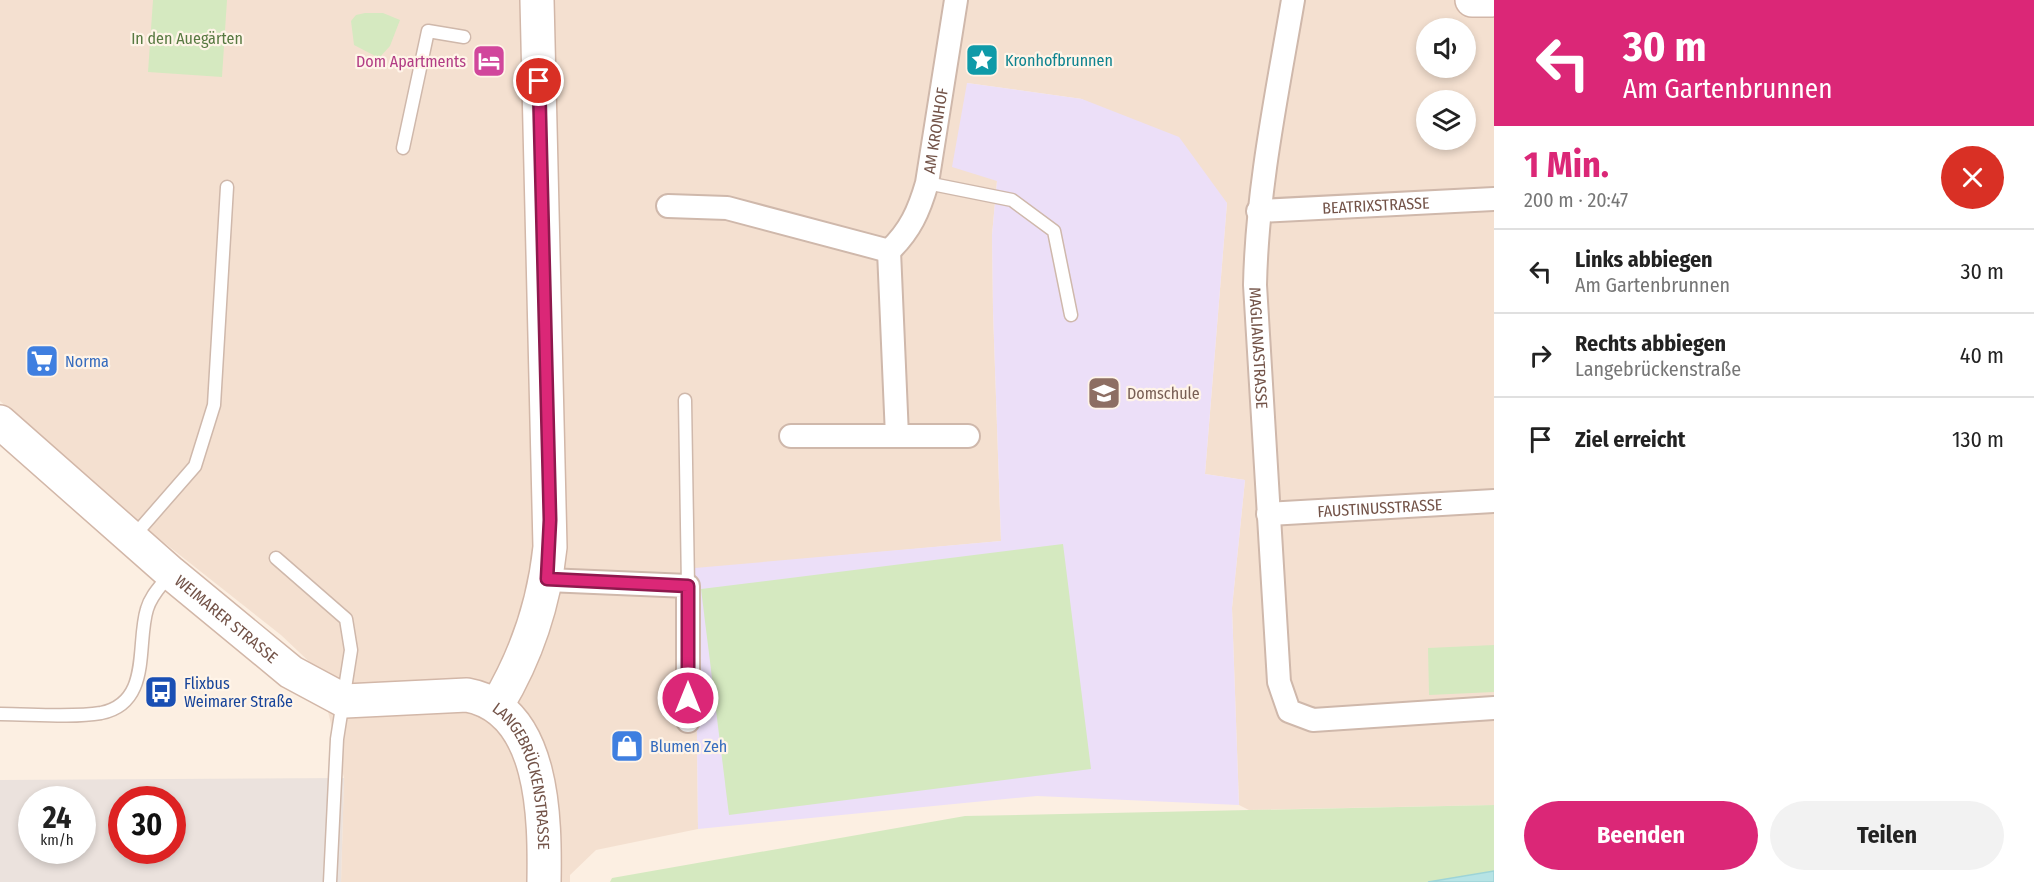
<!DOCTYPE html>
<html lang="de">
<meta charset="utf-8">
<style>
body{margin:0;font-family:"Fira Sans Condensed",sans-serif;background:#f2f2f2;color:#222;height:100vh;display:flex;flex-direction:column;font-size:22px;white-space:nowrap}
*{box-sizing:border-box;margin:0}
p{font-size:20px;color:#767676}
.icon{flex:none;width:33px;height:33px;fill:none;stroke:currentColor;stroke-width:2;stroke-linecap:round;stroke-linejoin:round}
.map{position:relative;flex:1;overflow:hidden}
.side{display:flex;flex-direction:column;background:#fff;width:540px}
.side>*{flex:none}
.banner{background:#db2777;color:#fff;overflow:hidden}
.fabs{position:absolute;left:1416px;top:18px;display:grid;gap:12px}
.fabs a{display:grid;place-items:center;width:60px;height:60px;border-radius:50%;background:#fff;box-shadow:0 3px 9px #0003;font-size:30px}
.speed{position:absolute;left:18px;top:786px;display:flex;gap:12px;font-size:30px;font-weight:700;text-align:center}
.speed>*{display:grid;place-content:center;width:78px;height:78px;border-radius:50%;background:#fff;box-shadow:0 3px 9px #0003;line-height:1}
.speed small{font-size:15px;font-weight:400}
.speed .limit{border:9px solid #d22;background:#fff;color:#111}
.pin{position:absolute;display:grid;place-items:center;width:51px;height:51px;color:#fff;margin:-26px;border:3px solid #fff;border-radius:50%;box-shadow:0 2px 6px #0007}
.me{position:absolute;width:66px;margin:-33px;rotate:0deg;stroke-linejoin:round;filter:drop-shadow(0 0 4px #0008)}
.turn{display:flex;align-items:center;gap:21px;height:126px;padding:0 30px;font-size:27px}
.turn .icon{width:78px;height:78px;stroke-width:2.5}
.turn b{display:block;font-size:42px;line-height:51px}
.round{display:grid;place-items:center;flex:none;width:63px;height:63px;border-radius:32px;background:#f2f2f2}
.overview{display:flex;align-items:center;justify-content:space-between;height:102px;padding:0 30px}
h1{font-size:36px;font-weight:700;line-height:45px;color:#db2777}
.cta{display:flex;gap:12px;margin-top:auto;padding:12px 30px}
.cta a{flex:1;height:69px;border-radius:36px;background:#db2777;color:#fff;font-size:24px;font-weight:700;line-height:69px;text-align:center}
.cta a+a{background:#f2f2f2;color:#222}
ul{padding:0;list-style:none}
li{display:flex;align-items:center;gap:18px;height:84px;padding:0 30px;border-top:2px solid #e0e0e0}
li div{flex:1}
li b{display:block;font-size:22px}
li em{font-style:normal}
main{display:flex;flex:1;min-height:0}
.map>svg:first-child{display:block}
</style>
<main>
<div class="map">
<svg width="1494" height="882" viewBox="0 0 1494 882">
<rect width="100%" height="100%" fill="#fcefe2"/>
<!-- residential -->
<path fill="#f4e0d0" fill-rule="evenodd" d="M0 0H1494V805L1249 810 1239 805 1232 608 1245 480 1205 474 1227 203 1082 99 967 83 997 181 992 235 993 311 1001 541 695 569 698 829 596 850 570 875V882H341L344 778 318 670 281 635 119 507 0 401ZM1426 28H1466V68H1426ZM1426 100H1466V140H1426Z"/>
<!-- industrial -->
<path fill="#ebe2dd" fill-rule="evenodd" d="M344 778 341 882H0V780ZM32 800H82V850H32ZM122 800H172V850H122Z"/>
<!-- education -->
<path fill="#ecdff8" d="M967 83 1082 99 1179 137 1227 203 1205 474 1245 480 1232 608 1239 805 1037 796 698 829 695 568 1001 541 993 311 992 235 997 181 952 167Z"/>
<!-- green -->
<g fill="#d5e9c0">
<path d="M153 0H227L222 77 148 72Z"/>
<path d="M365 13H383L400 20 390 46 379 58 354 45 351 21 356 15Z"/>
<path d="M1063 544 1091 769 729 815 701 589Z"/>
<path d="M1494 645V692L1429 695 1428 648Z"/>
<path d="M1494 805V882H610L612 878 965 816Z"/>
</g>
<!-- water -->
<path fill="#b6e3e5" stroke="#9dd4d7" stroke-width="1.5" d="M1494 871V882H1428Z"/>
<g fill="none" stroke-linecap="round" stroke-linejoin="round">
<!-- lane casing -->
<g stroke="#cfb8ab" stroke-width="15">
<g id="lane">
<path d="M403 148 428 31 464 37"/>
<path d="M927 183 1012 200 1054 231 1071 315"/>
<path d="M685 400 688 586"/>
<path d="M133 537 195 466 214 405 227 187"/>
<path d="M276 558 346 619 351 650 337 739 330 882"/>
<path d="M0 714C31 714 71 718 101 713 152 703 136 644 147 609 151 595 161 586 169 575"/>
</g>
</g>
<!-- street casing -->
<g stroke="#cfb8ab" stroke-width="26">
<g id="street">
<path id="s1" d="M1293 0C1277 94 1257 189 1255 285L1279 682 1289 711 1313 720 1494 708"/>
<path d="M668 206 727 208 889 251"/>
<path id="s2" d="M1258 211 1494 199"/>
<path id="s3" d="M889 251C910 231 919 211 927 183L956 0"/>
<path d="M791 436H897L889 251"/>
<path d="M897 436H968"/>
<path id="s4" d="M1268 514 1494 501"/>
<path d="M547 580 688 586V721"/>
</g>
</g>
<!-- secondary casing -->
<g stroke="#d2b7a8" stroke-width="36">
<g id="secondary">
<path d="M1472 0H1491"/>
<path id="s5" d="M0 422 171 573 291 672 345 701 467 695C545 709 545 820 544 882"/>
<path d="M497 705C527 655 544 605 550 547L537 0"/>
</g>
</g>
<!-- lane -->
<use href="#lane" stroke="#fff" stroke-width="12"/>
<!-- street -->
<use href="#street" stroke="#fff" stroke-width="22"/>
<!-- secondary -->
<use href="#secondary" stroke="#fff" stroke-width="33"/>
</g>
<g fill="none" stroke-linecap="round" stroke-linejoin="round">
<!-- route casing -->
<g stroke="#8e194d" stroke-width="15">
<path id="route" d="M539 81 550 520 547 579 688 586V698"/>
</g>
<!-- route -->
<use href="#route" stroke="#db2777" stroke-width="10"/>
</g>
<!-- icons -->
<defs>
<g id="sight-square" transform="scale(1.725)"><rect x="-9" y="-9" width="18" height="18" rx="4" fill="#0f9aa8" stroke="#fff4e8"/><path d="M0-6L1.8-2.2L6-1.7L2.9 1.2L3.7 5.4L0 3.3L-3.7 5.4L-2.9 1.2L-6-1.7L-1.8-2.2Z" fill="#fff"/></g>
<g id="hotel-square" transform="scale(1.725)"><rect x="-9" y="-9" width="18" height="18" rx="4" fill="#d1479c" stroke="#fff4e8"/><path d="M-6-4.5h1.5V1H6V5H4.5V3h-9V5H-6ZM-4 0a1.8 1.8 0 1 1 3.6 0ZM.5 0V-2.5h3Q6-2.5 6 0Z" fill="#fff"/></g>
<g id="supermarket-square" transform="scale(1.725)"><rect x="-9" y="-9" width="18" height="18" rx="4" fill="#3f7fe0" stroke="#fff4e8"/><path d="M-6-5.5h2.5l.6 2H6L4.5 2H-2.5L-4.4-4H-6ZM-1.5 3.2a1.3 1.3 0 1 0 .1 0ZM3 3.2a1.3 1.3 0 1 0 .1 0Z" fill="#fff"/></g>
<g id="school-square" transform="scale(1.725)"><rect x="-9" y="-9" width="18" height="18" rx="4" fill="#8d6e63" stroke="#fff4e8"/><path d="M0-5L7-2L0 1L-7-2ZM-4 1L0 2.5L4 1V4Q0 6-4 4Z" fill="#fff"/></g>
<g id="bus-square" transform="scale(1.725)"><rect x="-9" y="-9" width="18" height="18" rx="4" fill="#1a4fb4" stroke="#fff4e8"/><path d="M-5-6H5V4H4V6H2V4H-2V6H-4V4H-5ZM-3.5-4V0h7V-4ZM-3.5 1.2v1.5H-2V1.2ZM2 1.2v1.5H3.5V1.2Z" fill="#fff"/></g>
<g id="shop-square" transform="scale(1.725)"><rect x="-9" y="-9" width="18" height="18" rx="4" fill="#3f7fe0" stroke="#fff4e8"/><path d="M-5-2.5h2.3a2.7 3.5 0 0 1 5.4 0H5L5.5 6h-11ZM-1.5-2.5h3a1.5 2.3 0 0 0-3 0Z" fill="#fff"/></g>
</defs>
<g fill-rule="evenodd">
<use href="#sight-square" x="982" y="60"/>
<use href="#hotel-square" x="489" y="61"/>
<use href="#supermarket-square" x="42" y="361"/>
<use href="#school-square" x="1104" y="393"/>
<use href="#bus-square" x="161" y="692"/>
<use href="#shop-square" x="627" y="746"/>
</g>
<g text-anchor="middle" dominant-baseline="central" stroke-width="4.5" stroke-linejoin="round" paint-order="stroke">
<!-- park labels -->
<g font-size="16" fill="#577941" stroke="#fff4e8">
<text x="187" y="38">In den Auegärten</text>
</g>
<!-- culture labels -->
<g font-size="16" fill="#0d838f" stroke="#fff4e8" text-anchor="start">
<text x="1005" y="60">Kronhofbrunnen</text>
</g>
<!-- hotel labels -->
<g font-size="16" fill="#b23c85" stroke="#fff4e8" text-anchor="end">
<text x="466" y="61">Dom Apartments</text>
</g>
<!-- street labels -->
<g font-size="16" fill="#735348" stroke="#fff4e8">
<text stroke="none"><textPath href="#s3" startOffset="132">AM KRONHOF</textPath></text>
<text stroke="none"><textPath href="#s2" startOffset="118">BEATRIXSTRASSE</textPath></text>
<text stroke="none"><textPath href="#s1" startOffset="351">MAGLIANASTRASSE</textPath></text>
<text stroke="none"><textPath href="#s4" startOffset="112">FAUSTINUSSTRASSE</textPath></text>
<text stroke="none"><textPath href="#s5" startOffset="300">WEIMARER STRASSE</textPath></text>
<text stroke="none"><textPath href="#s5" startOffset="676">LANGEBRÜCKENSTRASSE</textPath></text>
</g>
<!-- shop labels -->
<g font-size="16" fill="#366cbe" stroke="#fff4e8" text-anchor="start">
<text x="65" y="361">Norma</text>
<text x="650" y="746">Blumen Zeh</text>
</g>
<!-- education labels -->
<g font-size="16" fill="#785e54" stroke="#fff4e8" text-anchor="start">
<text x="1127" y="393">Domschule</text>
</g>
<!-- transit labels -->
<g font-size="16" fill="#164399" stroke="#fff4e8" text-anchor="start">
<text x="184" y="683">Flixbus<tspan x="184" dy="18">Weimarer Straße</tspan></text>
</g>
</g>
</svg>
<div class="fabs">
<a><svg class="icon" aria-label="sound" viewBox="0 0 24 24"><path d="M4 9h4l5-4v14l-5-4H4zM17 9q2 3 0 6"/></svg></a>
<a><svg class="icon" aria-label="layers" viewBox="0 0 24 24"><path d="M12 4l9 5-9 5-9-5zM3 14l9 5 9-5"/></svg></a>
</div>
<div class="speed"><div>24<small>km/h</small></div><div class="limit">30</div></div>
<div class="pin" style="left:539px;top:81px;background:#d93025"><svg class="icon" aria-label="arrive" viewBox="0 0 24 24"><path d="M6 21V4h12l-3 4 3 4H6"/></svg></div>
<svg class="me" style="left:688px;top:698px" viewBox="-20 -20 40 40"><circle r="17" fill="#db2777" stroke="#fff" stroke-width="3"/><path d="M0-11L8 9 0 5-8 9z" fill="#fff"/></svg>
</div>
<section class="side">
<div class="banner">
<div class="turn"><svg class="icon" aria-label="left" viewBox="0 0 24 24"><path d="M17 20v-9H6M10 6l-5 5 5 5"/></svg><div><b>30 m</b>Am Gartenbrunnen</div></div>
</div>
<div class="overview"><div><h1>1 Min.</h1><p>200 m · 20:47</p></div><a class="round" style="background:#d93025;color:#fff"><svg class="icon" aria-label="close" viewBox="0 0 24 24"><path d="M6 6l12 12M18 6L6 18"/></svg></a></div>
<ul>
<li><svg class="icon" aria-label="left" viewBox="0 0 24 24"><path d="M17 20v-9H6M10 6l-5 5 5 5"/></svg><div><b>Links abbiegen</b><p>Am Gartenbrunnen</p></div><em>30 m</em></li>
<li><svg class="icon" aria-label="right" viewBox="0 0 24 24"><path d="M7 20v-9h11M14 6l5 5-5 5"/></svg><div><b>Rechts abbiegen</b><p>Langebrückenstraße</p></div><em>40 m</em></li>
<li><svg class="icon" aria-label="arrive" viewBox="0 0 24 24"><path d="M6 21V4h12l-3 4 3 4H6"/></svg><div><b>Ziel erreicht</b></div><em>130 m</em></li>
</ul>
<div class="cta"><a>Beenden</a><a>Teilen</a></div>
</section>
</main>
